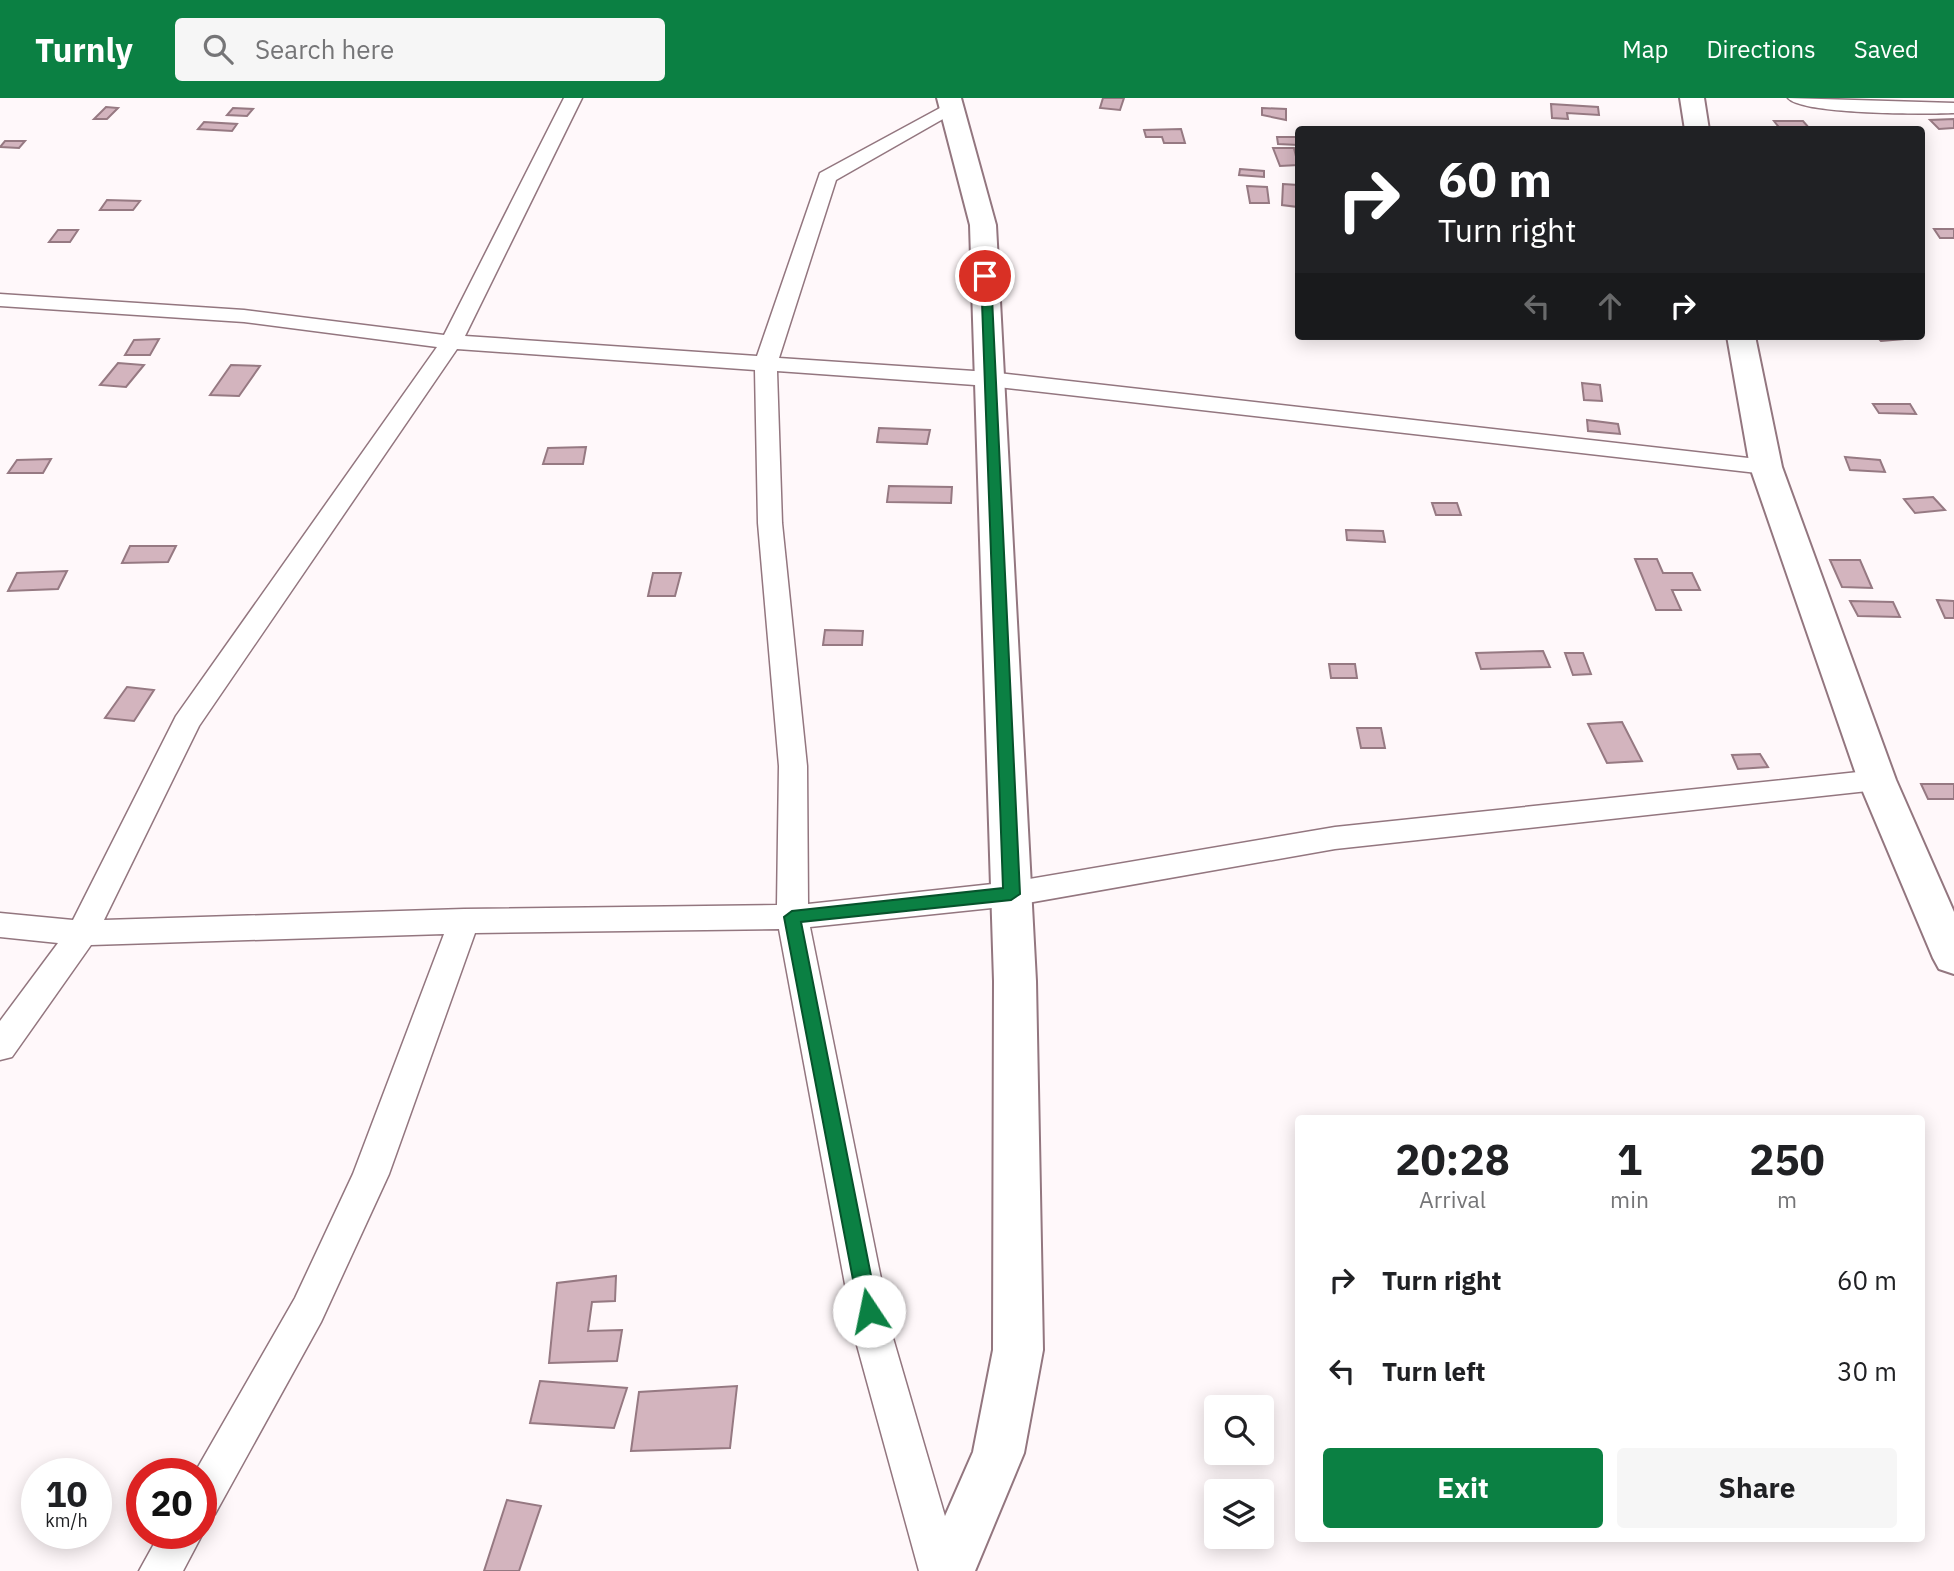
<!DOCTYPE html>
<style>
body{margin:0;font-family:"IBM Plex Sans",sans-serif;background:#f6f6f6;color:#202124;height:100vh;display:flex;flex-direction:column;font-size:26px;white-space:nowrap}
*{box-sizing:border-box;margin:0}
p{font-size:23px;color:#757577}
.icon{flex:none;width:38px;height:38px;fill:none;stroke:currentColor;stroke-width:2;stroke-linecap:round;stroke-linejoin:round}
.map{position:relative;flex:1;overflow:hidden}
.side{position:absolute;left:1295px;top:1017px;width:630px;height:427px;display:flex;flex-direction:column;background:#fff;border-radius:7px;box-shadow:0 4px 18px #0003}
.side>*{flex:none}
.top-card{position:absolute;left:1295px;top:28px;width:630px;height:214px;border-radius:7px;box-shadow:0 4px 18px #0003;background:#202124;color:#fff;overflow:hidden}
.tools{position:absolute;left:1204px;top:1297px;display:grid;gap:14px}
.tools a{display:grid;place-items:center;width:70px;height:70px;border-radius:7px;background:#fff;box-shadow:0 4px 18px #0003;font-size:35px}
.speed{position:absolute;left:21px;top:1360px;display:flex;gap:14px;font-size:35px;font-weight:700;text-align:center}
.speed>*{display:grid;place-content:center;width:91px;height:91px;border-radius:50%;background:#fff;box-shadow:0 4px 18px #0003;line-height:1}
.speed small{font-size:18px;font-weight:400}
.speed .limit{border:10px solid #d22;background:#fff;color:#111}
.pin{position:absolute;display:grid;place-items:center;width:60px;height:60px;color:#fff;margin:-30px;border:4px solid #fff;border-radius:50%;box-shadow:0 2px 7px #0007}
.me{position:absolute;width:77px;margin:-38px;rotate:349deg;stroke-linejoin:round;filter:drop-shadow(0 0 5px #0008)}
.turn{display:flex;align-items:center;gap:24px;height:147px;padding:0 28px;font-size:32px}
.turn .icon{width:91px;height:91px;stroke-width:2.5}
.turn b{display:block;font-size:49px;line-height:60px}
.lanes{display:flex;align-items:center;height:66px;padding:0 28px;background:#0003;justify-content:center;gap:35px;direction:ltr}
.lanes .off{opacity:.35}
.eta{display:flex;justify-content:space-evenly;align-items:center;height:119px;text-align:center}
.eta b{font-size:42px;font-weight:700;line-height:49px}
.cta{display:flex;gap:14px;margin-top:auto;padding:14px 28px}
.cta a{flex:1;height:80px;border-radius:7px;background:#0b8043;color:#fff;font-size:28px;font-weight:700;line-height:80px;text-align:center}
.cta a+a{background:#f6f6f6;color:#202124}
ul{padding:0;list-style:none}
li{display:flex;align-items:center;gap:21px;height:91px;padding:0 28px}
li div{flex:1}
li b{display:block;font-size:26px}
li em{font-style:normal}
header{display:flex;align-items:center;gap:42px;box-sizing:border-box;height:98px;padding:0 35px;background:#0b8043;color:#fff}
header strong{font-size:33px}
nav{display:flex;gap:38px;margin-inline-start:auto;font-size:24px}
.search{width:490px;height:63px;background:#f6f6f6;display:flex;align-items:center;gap:18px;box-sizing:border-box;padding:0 24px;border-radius:7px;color:#757577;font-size:26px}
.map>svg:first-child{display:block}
</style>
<header>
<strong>Turnly</strong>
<div class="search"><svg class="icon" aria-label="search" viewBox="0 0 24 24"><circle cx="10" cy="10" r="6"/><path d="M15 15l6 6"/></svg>Search here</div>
<nav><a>Map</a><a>Directions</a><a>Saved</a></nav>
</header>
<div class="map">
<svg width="1954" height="1473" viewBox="0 0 1954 1473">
<rect width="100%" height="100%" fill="#fff8fa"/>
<!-- building -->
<g fill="#d3b4be" stroke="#967982" stroke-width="2">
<path d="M1103 0H1124L1120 12 1100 10Z"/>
<path d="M1551 6 1598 9 1599 17 1567 15 1568 21 1552 20Z"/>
<path d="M106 9 118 10 107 21H94Z"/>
<path d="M233 10 253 11 247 18 227 17Z"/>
<path d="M1262 10 1286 11V22L1262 17Z"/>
<path d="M1954 21V30L1939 31 1930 22Z"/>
<path d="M1774 23H1803L1810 31 1781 32Z"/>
<path d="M204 24 237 26 232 33 198 31Z"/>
<path d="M1181 31 1185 45H1164L1162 39H1146L1144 32Z"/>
<path d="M1277 39H1298V47L1278 46Z"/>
<path d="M5 43H25L19 50 0 49Z"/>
<path d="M1273 50H1294L1298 67 1280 68Z"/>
<path d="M1240 71 1264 73V79L1239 77Z"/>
<path d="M1283 86 1298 87V109L1282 107Z"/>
<path d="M1247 88 1267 89 1269 105H1250Z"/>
<path d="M107 102 140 103 133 112H100Z"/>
<path d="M1934 131H1954V140H1940Z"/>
<path d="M58 132H78L70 144H49Z"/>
<path d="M1876 238H1916L1918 240 1881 243Z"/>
<path d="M159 241 150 257H125L134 242Z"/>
<path d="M118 265 144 267 126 289 100 287Z"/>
<path d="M231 267 260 268 239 298 210 297Z"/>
<path d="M1582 285 1600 287 1602 303 1584 302Z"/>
<path d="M1873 306H1910L1916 316 1879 315Z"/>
<path d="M1587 322 1618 326 1620 336 1588 333Z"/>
<path d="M879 330 930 332 927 346 877 344Z"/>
<path d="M586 349 583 366H543L548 350Z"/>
<path d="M1845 359 1880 362 1885 374 1850 372Z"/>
<path d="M51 361 43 375H8L17 362Z"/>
<path d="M889 388 952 389 951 405 887 404Z"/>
<path d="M1933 399 1945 412 1915 415 1904 401Z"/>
<path d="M1432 405H1457L1461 417H1436Z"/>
<path d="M1346 432 1383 433 1385 444 1347 442Z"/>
<path d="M130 448H176L168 464 122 465Z"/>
<path d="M1635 461H1657L1663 475H1692L1700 492H1672L1681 512H1656Z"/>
<path d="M1830 462H1860L1872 490 1842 489Z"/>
<path d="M67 473 58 491 8 493 17 475Z"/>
<path d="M653 475H681L675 498H648Z"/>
<path d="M1937 502 1954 503V520H1945Z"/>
<path d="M1850 503 1893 504 1900 519 1858 518Z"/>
<path d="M825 532 863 533 862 547H823Z"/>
<path d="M1543 553 1550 569 1481 571 1476 555Z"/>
<path d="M1565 555H1583L1591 576 1573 577Z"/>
<path d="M1329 566H1355L1357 580H1331Z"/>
<path d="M127 589 154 592 134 623 105 620Z"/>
<path d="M1622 624 1642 663 1607 665 1588 626Z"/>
<path d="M1357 630H1381L1385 650H1361Z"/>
<path d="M1760 656 1768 669 1738 671 1732 657Z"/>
<path d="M1921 686H1954V701H1928Z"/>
<path d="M616 1178 615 1203 592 1204 588 1233 622 1232 617 1263 549 1265 557 1185Z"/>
<path d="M540 1283 627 1290 614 1330 530 1325Z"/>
<path d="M737 1288 730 1350 631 1353 639 1294Z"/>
<path d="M507 1402 541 1408 519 1473H484Z"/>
</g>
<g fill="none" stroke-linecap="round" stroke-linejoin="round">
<!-- lane casing -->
<g stroke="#93767f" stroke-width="3">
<g id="lane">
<path d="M564 0H582L465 238 757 258 820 75 951 4 957 5 960 9 957 13 836 82 779 260 989 274 1766 362 1774 364 1778 369 1774 374 1766 376 989 288 777 273 782 425 807 668 808 806 1011 784 1335 729 1877 672 1887 675 1891 682 1887 689 1877 692 1335 751 1011 808 810 829 893 1240 961 1473H919L855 1240 779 831 475 835 389 1076 321 1224 215 1416 201 1422V1376H194L295 1200 353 1076 444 836 91 847 12 959 0 962V923L58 845 0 839V815L73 822 176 618 437 249 244 224 0 208V196L244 212 444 237ZM457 251 755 272 758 425 779 668 777 807 464 811 104 822 199 628Z"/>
<path d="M1788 0 1954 5V15C1927 16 1803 17 1788 0Z"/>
<path d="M201 1430 203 1435 183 1473H139L160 1435H201Z"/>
</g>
</g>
<!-- street casing -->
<g stroke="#93767f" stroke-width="4">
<g id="street">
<path d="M937 0H961L996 127 1036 883 1043 1252 1024 1355 975 1473H921L973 1354 993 1252 994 883 970 127Z"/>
<path d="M1680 0H1704L1709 32H1685Z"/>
<path d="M1727 238H1755L1782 369 1896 682 1954 814V876L1939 871 1933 860 1858 682 1750 369Z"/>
</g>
</g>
<!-- lane -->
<use href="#lane" fill="#fff" fill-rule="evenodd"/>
<!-- street -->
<use href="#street" fill="#fff" fill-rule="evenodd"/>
</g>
<!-- route -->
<path fill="#0b8043" stroke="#07532c" stroke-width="2" d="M981 176 991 178 1020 796 1011 802 801 824 878 1213 876 1220 869 1222 861 1220 859 1213 784 819 792 813 1003 790Z"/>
</svg>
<div class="tools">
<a><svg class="icon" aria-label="search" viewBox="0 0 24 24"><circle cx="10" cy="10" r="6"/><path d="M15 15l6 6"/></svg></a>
<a><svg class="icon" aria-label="layers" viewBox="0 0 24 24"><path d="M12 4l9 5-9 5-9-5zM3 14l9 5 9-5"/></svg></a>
</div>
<div class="speed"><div>10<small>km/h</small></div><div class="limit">20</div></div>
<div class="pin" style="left:985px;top:178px;background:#d93025"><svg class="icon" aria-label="arrive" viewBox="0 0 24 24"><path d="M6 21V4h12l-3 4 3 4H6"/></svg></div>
<svg class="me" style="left:869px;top:1213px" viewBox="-20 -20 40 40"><circle r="19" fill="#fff"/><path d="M0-13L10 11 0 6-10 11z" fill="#0b8043"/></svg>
<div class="top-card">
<div class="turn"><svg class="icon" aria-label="right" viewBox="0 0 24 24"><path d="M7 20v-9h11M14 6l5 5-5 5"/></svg><div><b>60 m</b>Turn right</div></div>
<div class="lanes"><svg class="icon off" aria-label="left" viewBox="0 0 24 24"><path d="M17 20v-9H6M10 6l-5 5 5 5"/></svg><svg class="icon off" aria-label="ahead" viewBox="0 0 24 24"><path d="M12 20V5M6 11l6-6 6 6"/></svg><svg class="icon" aria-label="right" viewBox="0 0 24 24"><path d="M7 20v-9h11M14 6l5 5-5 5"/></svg></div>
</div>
<section class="side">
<div class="eta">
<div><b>20:28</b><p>Arrival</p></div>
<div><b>1</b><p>min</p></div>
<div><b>250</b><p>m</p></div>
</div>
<ul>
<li><svg class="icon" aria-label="right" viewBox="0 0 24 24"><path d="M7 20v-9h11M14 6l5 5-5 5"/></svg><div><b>Turn right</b></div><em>60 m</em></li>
<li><svg class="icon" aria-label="left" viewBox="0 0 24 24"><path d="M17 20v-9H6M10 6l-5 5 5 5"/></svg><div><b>Turn left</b></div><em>30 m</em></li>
</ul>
<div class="cta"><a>Exit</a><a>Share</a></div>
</section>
</div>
